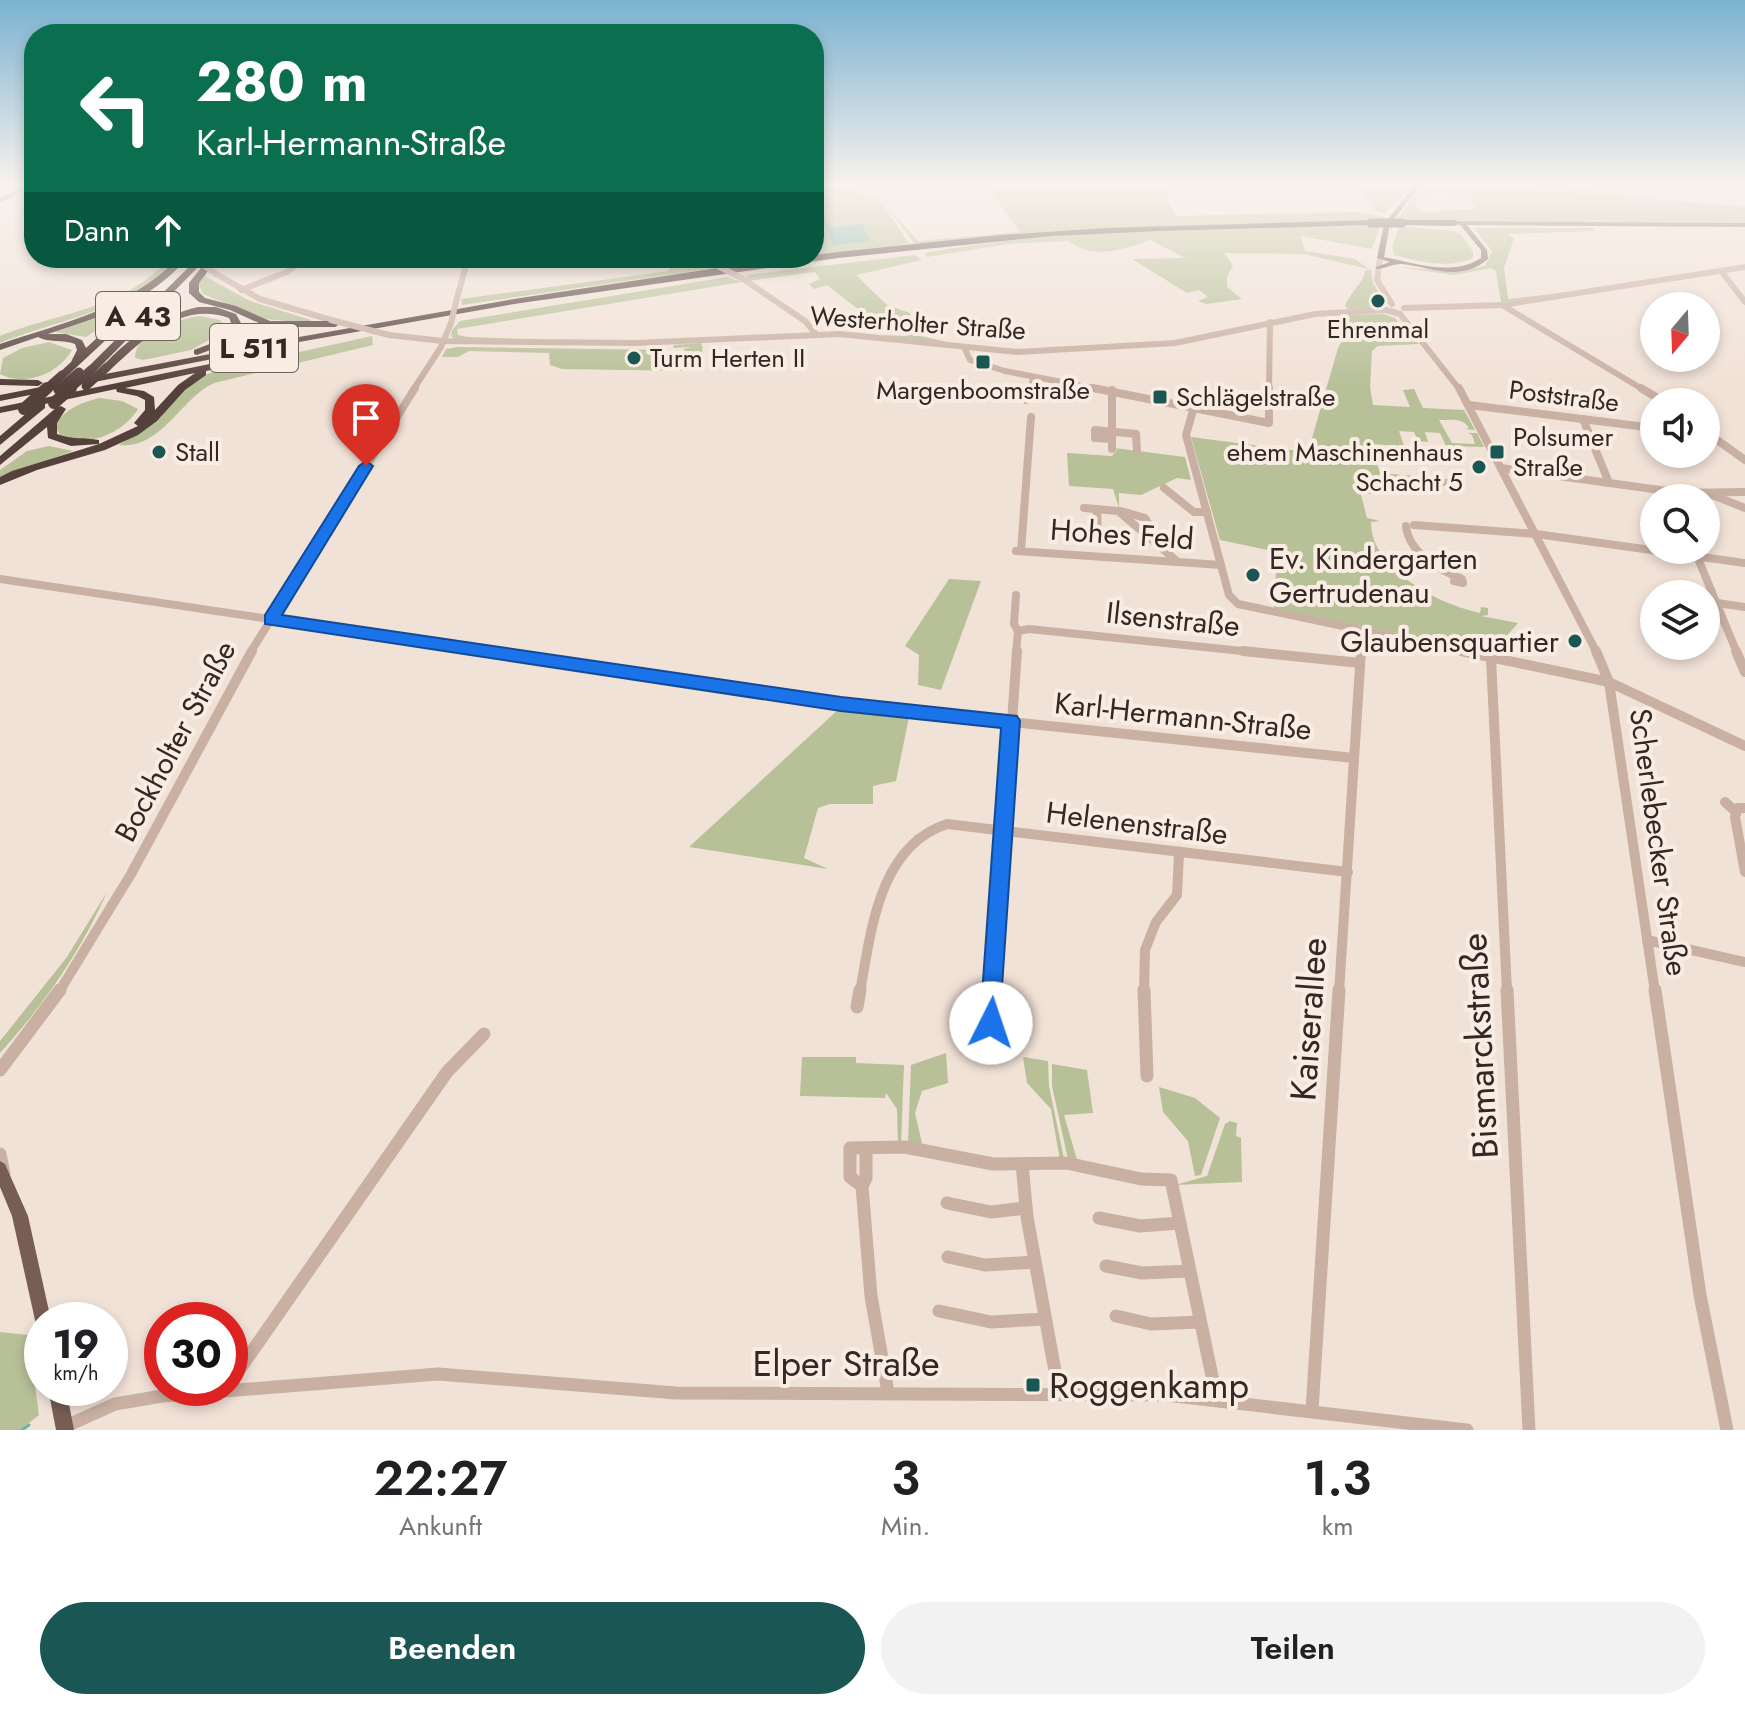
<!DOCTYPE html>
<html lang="de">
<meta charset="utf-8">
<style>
body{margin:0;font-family:Jost,sans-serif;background:#f2f2f2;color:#202124;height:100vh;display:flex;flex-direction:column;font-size:30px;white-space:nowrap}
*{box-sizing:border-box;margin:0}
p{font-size:26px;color:#757577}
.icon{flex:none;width:44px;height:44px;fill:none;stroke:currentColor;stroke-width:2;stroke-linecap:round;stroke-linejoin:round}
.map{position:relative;height:1430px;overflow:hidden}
.sheet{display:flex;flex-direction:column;background:#fff;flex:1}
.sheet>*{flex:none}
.hud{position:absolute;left:24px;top:24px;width:800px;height:244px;border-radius:32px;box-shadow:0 4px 12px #0003;background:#0b6e4f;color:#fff;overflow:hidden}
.needle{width:52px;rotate:199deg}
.buttons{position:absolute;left:1640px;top:292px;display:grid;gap:16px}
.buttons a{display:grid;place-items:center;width:80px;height:80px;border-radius:50%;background:#fff;box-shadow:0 4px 12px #0003;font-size:40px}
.speed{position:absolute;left:24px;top:1302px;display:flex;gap:16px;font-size:40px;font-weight:700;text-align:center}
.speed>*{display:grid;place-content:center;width:104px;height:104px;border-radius:50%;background:#fff;box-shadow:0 4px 12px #0003;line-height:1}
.speed small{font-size:20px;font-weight:400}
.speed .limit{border:12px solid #d22;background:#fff;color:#111}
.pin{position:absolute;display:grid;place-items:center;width:68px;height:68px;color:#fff;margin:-82px -34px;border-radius:50% 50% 50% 0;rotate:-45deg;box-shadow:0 0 8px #0007}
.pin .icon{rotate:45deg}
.me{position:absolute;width:88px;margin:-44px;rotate:4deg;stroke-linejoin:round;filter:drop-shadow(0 0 6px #0008)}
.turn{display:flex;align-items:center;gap:28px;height:168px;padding:0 40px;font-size:36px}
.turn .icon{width:104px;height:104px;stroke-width:2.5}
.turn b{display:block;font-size:56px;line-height:68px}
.then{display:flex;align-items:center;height:76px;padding:0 40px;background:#0003;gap:16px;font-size:30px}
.eta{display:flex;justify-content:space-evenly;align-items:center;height:136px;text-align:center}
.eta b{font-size:48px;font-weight:600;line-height:56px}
.action{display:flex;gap:16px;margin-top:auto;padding:16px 40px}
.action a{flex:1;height:92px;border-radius:48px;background:#1a5653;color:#fff;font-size:32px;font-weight:600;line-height:92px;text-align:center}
.action a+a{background:#f2f2f2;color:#202124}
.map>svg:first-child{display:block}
</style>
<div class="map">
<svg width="1745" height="1430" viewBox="0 0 1745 1430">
<rect width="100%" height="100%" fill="#f1e2d7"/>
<!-- green -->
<g fill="#b7c097" fill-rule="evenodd">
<path d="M814 186H849L869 198H879L909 244 814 256Z"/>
<path d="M986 186H1169L1167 200 1176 216 1356 212 1385 217 1382 221 1103 230 915 245 890 210 918 241 1020 232Z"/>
<path d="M1359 186H1410L1385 213 1375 210Z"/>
<path d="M1423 186 1581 192 1745 213V223L1396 220ZM1433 191 1468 196 1477 209 1421 212 1415 205 1417 198Z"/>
<path d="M1380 226 1372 249 1301 236 1305 251 1355 259 1369 269 1303 254 1224 253 1233 266 1227 277V287L1242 299 1206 304 1198 301 1208 297 1199 290 1187 293 1132 259 1185 258 1150 240C1123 250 1093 260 1068 241L1008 244 927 257 925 253C1074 226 1229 228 1380 226Z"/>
<path d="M1399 226 1453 231 1461 234 1473 252V258C1448 269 1420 262 1394 255L1392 248Z"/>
<path d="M1474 228H1593L1595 231 1508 234 1514 239 1504 268 1508 299 1571 292 1501 302 1496 271 1491 268 1454 275 1399 267 1458 272 1485 266 1492 251Z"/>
<path d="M915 255 922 260 856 275 887 305 910 313 911 326 918 335 966 347 881 335 905 336 908 330 887 327 883 318 867 316 827 285 814 289 809 284 820 279 815 272 748 281 746 275Z"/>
<path d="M169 258H177C131 311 62 318 0 343V336C59 312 125 310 169 258Z"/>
<path d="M675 258H694L714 268 462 305 461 299 668 271Z"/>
<path d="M1365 270H1371L1373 283 1384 301 1381 306 1387 302 1379 308 1375 305 1376 308 1348 309 1345 306C1351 290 1365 282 1365 270Z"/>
<path d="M203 275 250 301 311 320 309 323 265 319 203 294 198 283Z"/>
<path d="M727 277 742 282 457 329 458 335 468 337 549 340 455 339 451 336 452 330 460 321Z"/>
<path d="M117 310 124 312 86 337 55 332Z"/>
<path d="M1384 314 1395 318 1419 344 1378 346 1372 351 1370 387 1373 405 1410 407 1403 390 1414 389 1423 408 1464 410 1475 430 1465 429 1469 428C1463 417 1450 420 1439 420L1452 443 1475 444 1472 435 1468 433H1477L1484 447 1446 446 1440 433 1425 432 1428 442 1418 441 1414 432 1399 431 1404 446 1371 444 1380 473 1459 480 1444 486 1361 495 1367 518 1380 521 1371 522C1371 543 1382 557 1397 570L1402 568 1405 572 1402 575 1411 574 1406 579C1429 596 1453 607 1480 613L1481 607 1488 608V615L1481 616 1518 623 1504 639 1506 656 1274 608 1277 552 1220 540 1191 437 1308 452 1338 348 1347 332 1346 315Z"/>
<path d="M200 316 220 320 225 325 223 332 191 350 143 360 135 358C134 333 180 318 200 316Z"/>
<path d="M372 336 373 345 214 383C181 398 161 450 119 445L161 417 171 400 199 377 222 369Z"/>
<path d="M49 342 72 350C58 374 25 387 0 374L3 358 22 348Z"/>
<path d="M701 343 703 348 695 371 562 369 550 365 549 353 469 351 458 357H442L446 349 458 347 668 350 643 353 657 354 658 359 669 360 671 352H686L683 349 693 347 673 348 674 345Z"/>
<path d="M99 398 122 401 138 409C122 434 88 448 60 435L55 426C64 409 81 403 99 398Z"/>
<path d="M49 446 73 451 0 478V470L27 451Z"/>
<path d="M1114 448 1185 457 1191 480 1177 478 1141 495 1119 493V508L1113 489 1069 486 1067 453 1112 456 1117 450Z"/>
<path d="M949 579 981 581 941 690 918 685 919 655 905 646Z"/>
<path d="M840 708 909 717 896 781 873 786V804H830L818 808 804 858 828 869 689 847Z"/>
<path d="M107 892C81 951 43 1006 0 1053V1041L67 957Z"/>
<path d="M946 1053 948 1083 922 1091 915 1113 923 1148 908 1143 911 1065Z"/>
<path d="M802 1057H856V1063L904 1065 901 1144H898L897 1109 886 1093 885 1098 800 1096Z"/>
<path d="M1023 1057 1048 1061 1049 1086 1064 1159 1060 1160 1051 1109 1027 1083Z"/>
<path d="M1052 1064 1087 1070 1093 1113 1064 1115 1078 1163 1068 1159 1052 1086Z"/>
<path d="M1159 1087 1195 1098 1220 1118 1201 1175 1195 1176 1188 1141 1163 1112Z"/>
<path d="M1230 1121 1237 1123 1236 1136 1241 1138 1242 1182 1175 1185 1207 1176 1225 1124Z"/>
<path d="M0 1332 28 1335 39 1415 20 1430H0Z"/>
</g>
<!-- water -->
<path fill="#76afab" d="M862 224 870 241 833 245 826 228Z"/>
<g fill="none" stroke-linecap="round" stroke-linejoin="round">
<!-- stream-far1 -->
<g stroke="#76afab" stroke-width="2">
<path d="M814 205 827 227"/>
<path d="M831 246 841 243"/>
</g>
<!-- stream -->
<path stroke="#76afab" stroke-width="3" d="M22 1430 29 1425"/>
<!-- minor-far3 -->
<g stroke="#c9b0a3" stroke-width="6">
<path d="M1555 186 1641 201 1745 210"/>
<path d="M26 235 34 228"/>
<path d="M1380 258 1377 280 1392 304"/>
<path d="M710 262 728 259"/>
<path d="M1721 271 1745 302"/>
<path d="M216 274 260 299 331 320"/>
<path d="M743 279 805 321 816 334"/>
<path d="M241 290 287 272 306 258"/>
<path d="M456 302 468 258"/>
<path d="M1502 305 1644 390"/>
<path d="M1404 308 1502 305 1745 267"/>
<path d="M1400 314 1460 390"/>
<path d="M389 335 443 341 637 343 840 334 1017 352 1175 343 1315 314 1386 310 1400 314"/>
<path d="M965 349 970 360 1005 371 1103 390"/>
<path d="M413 390 441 347 451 323"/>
<path d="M1029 390 1034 377"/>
<path d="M1269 390 1270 322"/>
</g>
<!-- minor-far2 -->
<g stroke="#c9b0a3" stroke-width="8">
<path d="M1093 388 1269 423V388"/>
<path d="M1459 388 1597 653"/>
<path d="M1641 388 1664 402"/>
<path d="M1112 390V449"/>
<path d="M1026 400 1030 388"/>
<path d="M1469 405 1654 428"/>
<path d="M1194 407 1186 435 1229 595 1238 604 1471 653"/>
<path d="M1583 419 1609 483"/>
<path d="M1706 432 1745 460"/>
<path d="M1112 439 1095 438V430L1136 434 1137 451"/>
<path d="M1501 468 1682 493 1745 492"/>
<path d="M1164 488 1194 512H1207"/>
<path d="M1710 494 1745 508"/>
<path d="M1084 508 1118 511 1178 562"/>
<path d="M1097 509 1098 533"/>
<path d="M1121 511 1145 518 1153 531 1149 537"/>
<path d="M1414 525 1536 534 1745 563"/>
<path d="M1406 526C1409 553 1439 570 1462 579L1463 583 1454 581 1455 577"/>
<path d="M1016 551 1221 565"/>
<path d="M1021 551 1031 417"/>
<path d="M1697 556 1737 653"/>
<path d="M0 579 498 653"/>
<path d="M1016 595 1014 624 1018 631"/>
<path d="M1717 603 1745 607"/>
<path d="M1018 631 1029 629 1262 653"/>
<path d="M250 653 415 388"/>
<path d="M1016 653 1018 631"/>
<path d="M1361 653 1362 631"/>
</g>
<!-- minor-far1 -->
<g stroke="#c9b0a3" stroke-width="10">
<path d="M484 651 841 704 1354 758"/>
<path d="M1243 651 1360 663"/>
<path d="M1461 651 1609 682 1745 746"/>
<path d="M1596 651 1609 682 1655 992"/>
<path d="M1736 651 1745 672"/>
<path d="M1491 658 1507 992"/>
<path d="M1725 802 1735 811"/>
<path d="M1745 808H1738L1735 817 1745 872"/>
<path d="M1647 940 1745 962"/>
<path d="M59 992 131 874 252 651"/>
<path d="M860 992C871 931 879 846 947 824L1348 872"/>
<path d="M993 992 1017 651"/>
<path d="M1144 992 1145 950 1156 922 1177 895 1179 853"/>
<path d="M1339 992 1361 651"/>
</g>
<!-- minor -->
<g stroke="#c9b0a3" stroke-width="13">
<path d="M1144 990 1147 1076"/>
<path d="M1507 990 1529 1430"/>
<path d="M1655 990 1700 1295 1727 1430"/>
<path d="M857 1007 860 990"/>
<path d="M990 1041 993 990"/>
<path d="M0 1070 60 990"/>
<path d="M0 1154 4 1173"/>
<path d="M1022 1164 1027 1217 1059 1393"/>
<path d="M862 1186 866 1178V1148"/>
<path d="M947 1203 991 1212 1026 1208"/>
<path d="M1099 1218 1140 1226 1180 1223"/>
<path d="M948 1257 985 1265 1035 1262"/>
<path d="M1106 1266 1142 1273 1189 1271"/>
<path d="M939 1311 991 1322 1045 1319"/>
<path d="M1116 1316 1151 1324 1200 1322"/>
<path d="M230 1383 447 1072 484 1034"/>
<path d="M888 1392 871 1296 862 1186 850 1177V1148L905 1147 993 1164 1066 1163 1141 1179 1171 1180 1217 1400"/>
<path d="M1312 1410 1339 990"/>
<path d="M64 1427 115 1404 162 1396 438 1374 676 1393 1166 1395 1467 1430"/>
</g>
<!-- major -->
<g fill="#775d56" fill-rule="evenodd">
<path d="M23 186H31L0 203V198Z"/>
<path d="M1414 186H1420L1390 224 1384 257C1415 263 1452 277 1481 258V250L1460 225 1453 224 1452 223 1455 221 1745 223V227L1467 225 1487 250 1488 259C1459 283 1433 267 1401 264 1392 264 1384 269 1376 269V267L1390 262 1377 258 1384 224Z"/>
<path d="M0 1161 5 1164 28 1216 51 1320H42V1328L37 1326 35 1320 12 1216 0 1187Z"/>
<path d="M48 1388H66L74 1430H56Z"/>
</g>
<!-- highway -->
<g fill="#55413c" fill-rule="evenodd">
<path d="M1371 220 1375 223 1374 225 1159 231 1053 236 838 258 514 304 299 342 84 384 79 381 84 378 299 337 514 299 730 266 794 258H814V255L838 252 1000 235 1106 228Z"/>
<path d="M1402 220H1455L1459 223 1455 226 1399 225 1398 223Z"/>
<path d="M178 258H187C151 301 100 317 48 334H66L82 340 86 348 144 295 152 297 66 377 57 375 71 362 77 350 75 344C63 339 48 343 38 337L0 350V344C63 323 130 308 178 258Z"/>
<path d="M209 258H218L199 283V292L205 298 236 306 270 321H335L340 324 335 327H268L230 310 199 302 189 293V283Z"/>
<path d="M195 261 202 263 95 372H87V368Z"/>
<path d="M198 307H216L236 314 242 325 226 344 197 355 194 354V350L220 340 232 325 229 318C181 301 144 339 111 369L102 367C128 338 160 316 198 307Z"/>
<path d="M283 349 286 350V354L206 371V375L185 390 157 421 138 435 105 450 37 470 0 485V477L12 471 99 444 71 446 48 438 47 427 0 465V456L57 407 61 406 66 409 57 423V434C72 440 84 437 99 440V444L138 426 134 423 145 410V400L137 396 117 392 116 389 45 404V408L0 445V436L35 406 0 413V407ZM195 373 178 385 155 410 154 397 144 391 125 388Z"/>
<path d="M0 379 38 380 43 383 38 386 0 385Z"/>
<path d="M51 385 55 386V390L0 401V395Z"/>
</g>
<!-- minor-bridge -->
<g stroke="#c9b0a3" stroke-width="6">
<path d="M194 258 216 274"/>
<path d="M714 264 743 279"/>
<path d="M331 320 389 335"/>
<path d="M451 323 456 302"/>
</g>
<!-- highway-bridge-far1 -->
<g stroke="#55413c" stroke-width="9">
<path d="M1371 223H1402"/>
<path d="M86 386 107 367"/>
<path d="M45 390 62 375"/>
<path d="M58 390 79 372"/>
<path d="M68 390 91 370"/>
</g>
<!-- highway-bridge -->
<g stroke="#55413c" stroke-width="12">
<path d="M54 403 71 388"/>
<path d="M24 409 47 388"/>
</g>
</g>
<!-- sky -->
<linearGradient id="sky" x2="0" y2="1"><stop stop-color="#7ab2d0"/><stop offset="0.48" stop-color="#f9f2ed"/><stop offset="1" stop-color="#f9f2ed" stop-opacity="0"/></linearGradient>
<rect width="1745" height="386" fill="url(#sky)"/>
<!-- route -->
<path fill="#1a73e8" stroke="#114b97" stroke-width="2" d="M366 461 373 466 282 615 841 697 1017 716 1020 721 999 1031 991 1034 983 1031 980 1023 1001 728 841 711 265 624V615L359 466Z"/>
<!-- markers -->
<g fill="#1a5653" stroke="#f9ede3" stroke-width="3">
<circle cx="1378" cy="301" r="8"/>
<circle cx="634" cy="358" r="8"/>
<rect x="975" y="354" width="16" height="16" rx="4"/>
<rect x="1152" y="389" width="16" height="16" rx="4"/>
<circle cx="159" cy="452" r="8"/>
<rect x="1489" y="444" width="16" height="16" rx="4"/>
<circle cx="1479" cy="467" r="8"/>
<circle cx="1253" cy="575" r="8"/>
<circle cx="1575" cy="641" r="8"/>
<rect x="1025" y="1377" width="16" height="16" rx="4"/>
</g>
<g text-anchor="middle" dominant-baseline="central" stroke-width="8" stroke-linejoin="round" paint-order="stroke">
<!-- far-street labels -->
<g font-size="26" fill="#342825" stroke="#f9ede3">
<text transform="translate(918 323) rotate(4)">Westerholter Straße</text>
<text transform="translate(1564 396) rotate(7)">Poststraße</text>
</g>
<!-- far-poi labels -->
<g font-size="26" fill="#342825" stroke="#f9ede3" text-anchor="start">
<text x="1378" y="329" text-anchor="middle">Ehrenmal</text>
<text x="650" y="358">Turm Herten II</text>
<text x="983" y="390" text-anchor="middle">Margenboomstraße</text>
<text x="1176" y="397">Schlägelstraße</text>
<text x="1513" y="437">Polsumer<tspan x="1513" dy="30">Straße</tspan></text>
<text x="175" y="452">Stall</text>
<text x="1463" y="452" text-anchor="end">ehem Maschinenhaus<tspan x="1463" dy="30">Schacht 5</tspan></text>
</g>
<!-- shield labels -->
<g fill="#f9ede3" stroke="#6f635e" stroke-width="2">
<rect x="96" y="292" width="84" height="48" rx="6"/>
<rect x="210" y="324" width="88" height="48" rx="6"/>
</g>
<g font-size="28" font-weight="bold" fill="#342825">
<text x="138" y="316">A 43</text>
<text x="254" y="348">L 511</text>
</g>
<!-- street labels -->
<g font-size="30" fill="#342825" stroke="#f9ede3">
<text transform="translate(1122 534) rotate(4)">Hohes Feld</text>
<text transform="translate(1173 619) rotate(6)">Ilsenstraße</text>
<text transform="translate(1183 716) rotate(6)">Karl-Hermann-Straße</text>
<text transform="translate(175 741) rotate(-62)">Bockholter Straße</text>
<text transform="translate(1137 823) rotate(7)">Helenenstraße</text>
<text transform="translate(1659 842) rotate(82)">Scherlebecker Straße</text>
</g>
<!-- poi labels -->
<g font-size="30" fill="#342825" stroke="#f9ede3" text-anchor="start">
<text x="1269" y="558">Ev. Kindergarten<tspan x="1269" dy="34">Gertrudenau</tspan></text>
<text x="1559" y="641" text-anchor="end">Glaubensquartier</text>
</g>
<!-- near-street labels -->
<g font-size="36" fill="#342825" stroke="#f9ede3">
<text transform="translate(1308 1019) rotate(-86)">Kaiserallee</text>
<text transform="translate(1479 1046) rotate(-93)">Bismarckstraße</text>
<text x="846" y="1363">Elper Straße</text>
</g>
<!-- near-poi labels -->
<g font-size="36" fill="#342825" stroke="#f9ede3" text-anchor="start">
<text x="1049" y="1385">Roggenkamp</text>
</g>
</g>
</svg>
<div class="buttons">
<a><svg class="needle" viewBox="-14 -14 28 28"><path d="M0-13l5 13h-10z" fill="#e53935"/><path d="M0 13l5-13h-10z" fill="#757577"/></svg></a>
<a><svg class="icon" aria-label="sound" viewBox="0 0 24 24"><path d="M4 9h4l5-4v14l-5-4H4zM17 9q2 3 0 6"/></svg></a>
<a><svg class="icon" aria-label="search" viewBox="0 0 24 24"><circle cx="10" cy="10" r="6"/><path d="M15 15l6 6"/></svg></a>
<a><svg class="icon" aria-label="layers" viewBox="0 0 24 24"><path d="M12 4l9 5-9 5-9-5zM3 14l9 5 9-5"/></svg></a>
</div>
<div class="speed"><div>19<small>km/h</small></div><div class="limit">30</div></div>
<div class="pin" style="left:366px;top:466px;background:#d93025"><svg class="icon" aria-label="arrive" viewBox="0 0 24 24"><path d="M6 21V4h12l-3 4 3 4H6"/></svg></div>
<svg class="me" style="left:991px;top:1023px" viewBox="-20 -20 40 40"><circle r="19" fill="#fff"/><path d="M0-13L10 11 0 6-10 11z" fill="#1a73e8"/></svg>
<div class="hud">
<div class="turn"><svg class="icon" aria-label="left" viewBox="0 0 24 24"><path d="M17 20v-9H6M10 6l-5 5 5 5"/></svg><div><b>280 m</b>Karl-Hermann-Straße</div></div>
<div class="then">Dann<svg class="icon" aria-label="ahead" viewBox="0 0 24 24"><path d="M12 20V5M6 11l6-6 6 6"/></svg></div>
</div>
</div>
<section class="sheet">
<div class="eta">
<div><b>22:27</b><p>Ankunft</p></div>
<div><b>3</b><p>Min.</p></div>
<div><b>1.3</b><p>km</p></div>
</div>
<div class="action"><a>Beenden</a><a>Teilen</a></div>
</section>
